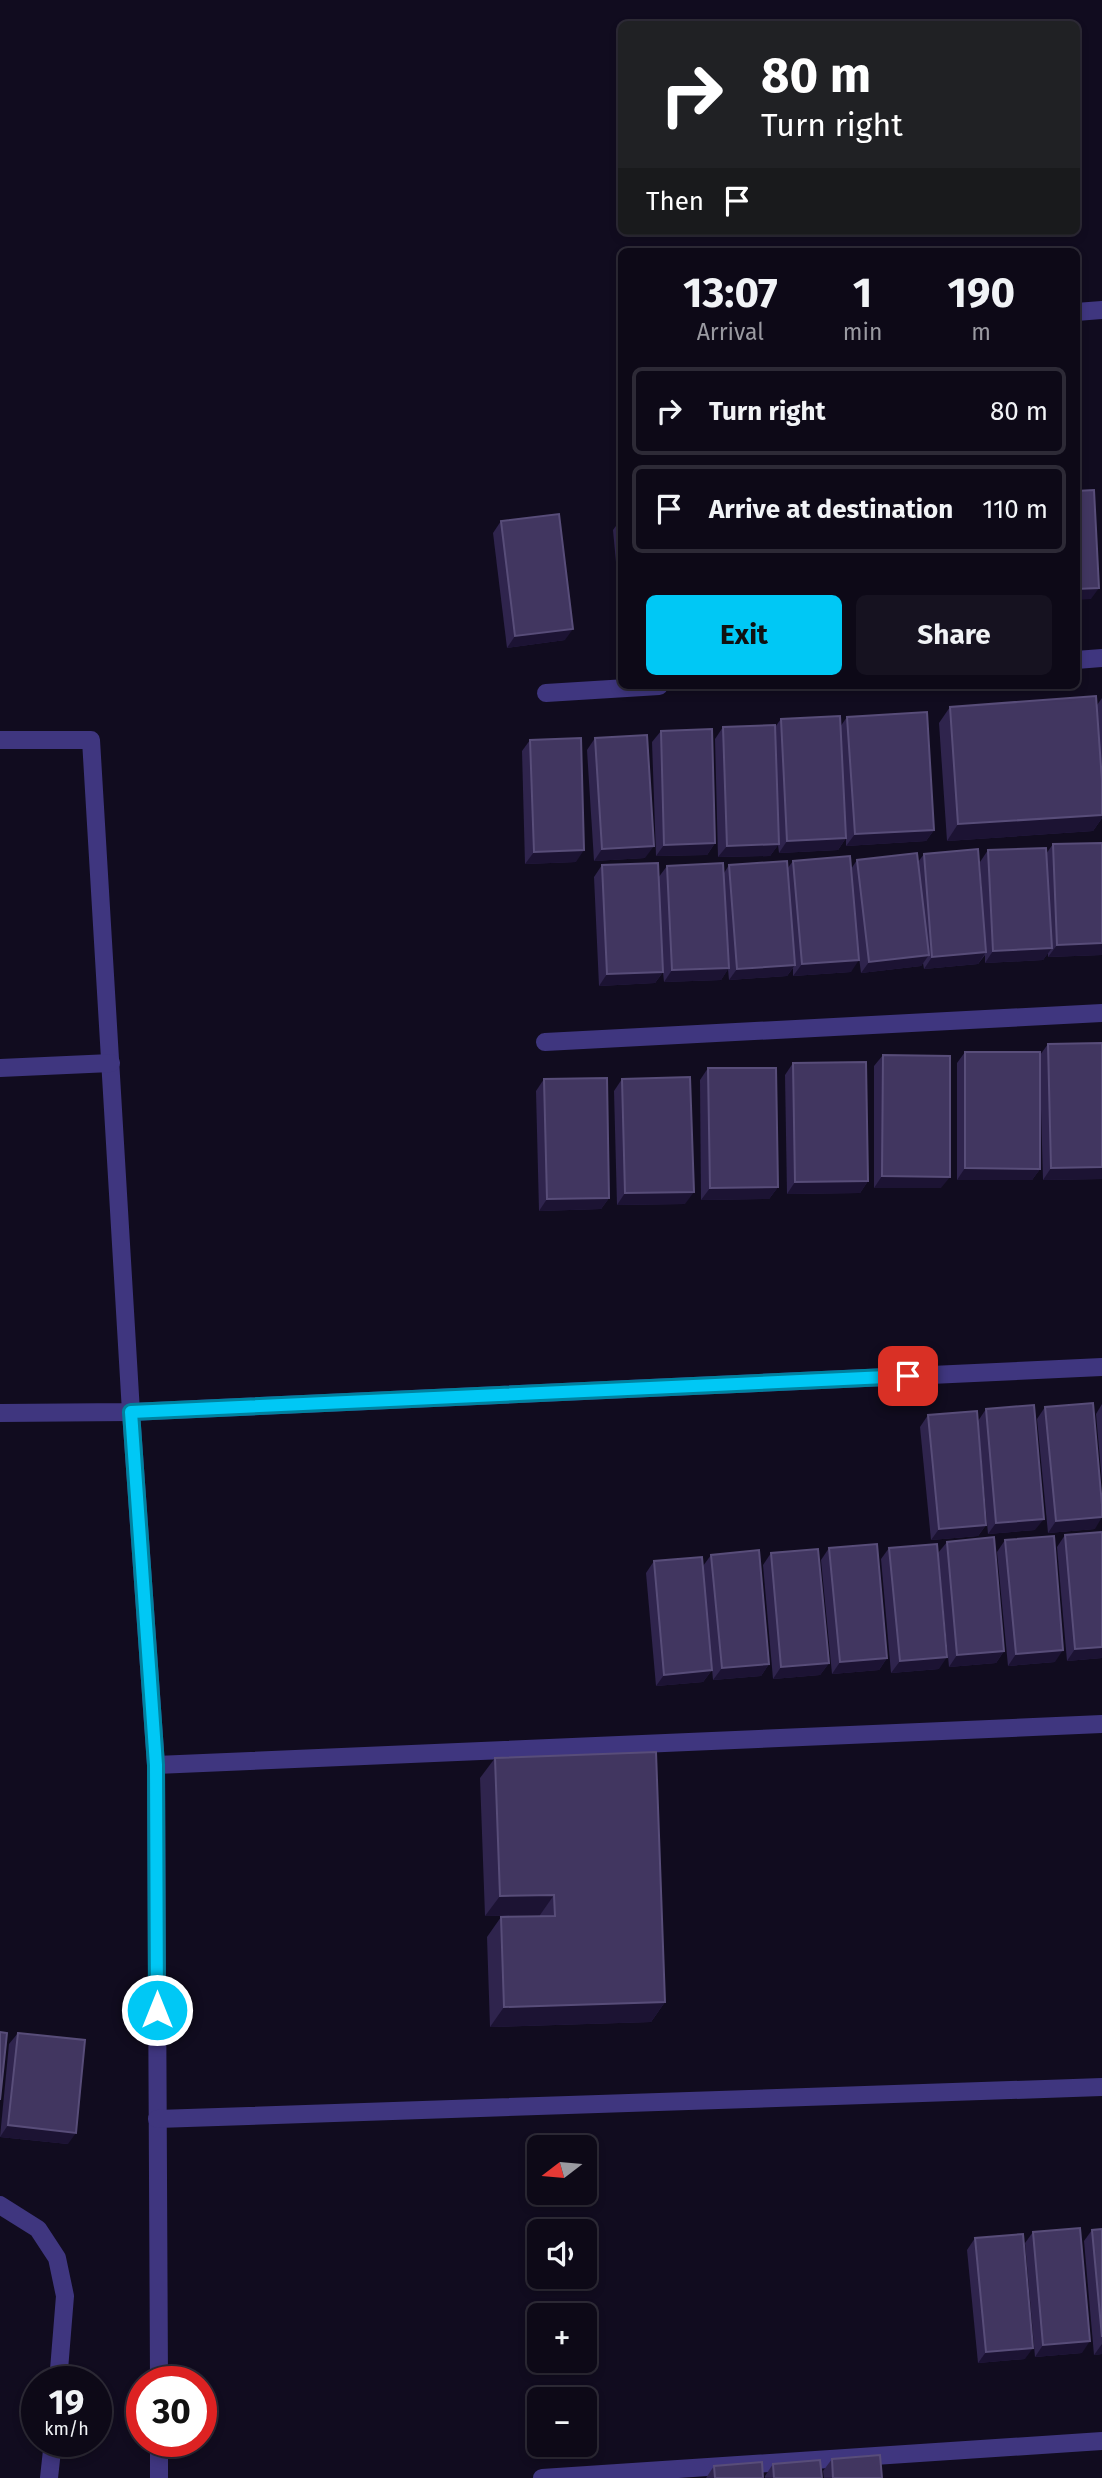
<!DOCTYPE html>
<meta charset="utf-8">
<style>
body{margin:0;font-family:"Fira Sans",sans-serif;background:#161220;color:#f1f3f6;height:100vh;display:flex;flex-direction:column;font-size:26px;white-space:nowrap}
*{box-sizing:border-box;margin:0}
p{font-size:23px;color:#9a9aa1}
.icon{flex:none;width:38px;height:38px;fill:none;stroke:currentColor;stroke-width:2;stroke-linecap:round;stroke-linejoin:round}
.map{position:relative;flex:1;overflow:hidden}
.panel{position:absolute;left:618px;top:248px;width:462px;height:441px;display:flex;flex-direction:column;background:#0d0917;border-radius:10px;box-shadow:0 4px 10px #0003,0 0 0 2px #2d2a36}
.panel>*{flex:none}
.banner{position:absolute;left:618px;top:21px;width:462px;height:214px;border-radius:10px;box-shadow:0 4px 10px #0003,0 0 0 2px #2d2a36;background:#202124;color:#fff;overflow:hidden}
.needle{width:46px;rotate:254deg}
.buttons{position:absolute;left:527px;top:2135px;display:grid;gap:14px}
.buttons a{display:grid;place-items:center;width:70px;height:70px;border-radius:10px;background:#0d0917;box-shadow:0 4px 10px #0003,0 0 0 2px #2d2a36;font-size:35px}
.speed{position:absolute;left:21px;top:2366px;display:flex;gap:14px;font-size:35px;font-weight:700;text-align:center}
.speed>*{display:grid;place-content:center;width:91px;height:91px;border-radius:50%;background:#0d0917;box-shadow:0 4px 10px #0003,0 0 0 2px #2d2a36;line-height:1}
.speed small{font-size:18px;font-weight:400}
.speed .limit{border:10px solid #d22;background:#fff;color:#111}
.pin{position:absolute;display:grid;place-items:center;width:60px;height:60px;color:#fff;margin:-30px;border-radius:14px;box-shadow:0 4px 10px #0006}
.me{position:absolute;width:77px;margin:-38px;rotate:0deg;stroke-linejoin:round;filter:drop-shadow(0 0 5px #0008)}
.turn{display:flex;align-items:center;gap:24px;height:147px;padding:0 28px;font-size:32px}
.turn .icon{width:91px;height:91px;stroke-width:2.5}
.turn b{display:block;font-size:49px;line-height:60px}
.then{display:flex;align-items:center;height:66px;padding:0 28px;background:#0003;gap:14px;font-size:26px}
.eta{display:flex;justify-content:space-evenly;align-items:center;height:119px;text-align:center}
.eta b{font-size:42px;font-weight:700;line-height:49px}
.cta{display:flex;gap:14px;margin-top:auto;padding:14px 28px}
.cta a{flex:1;height:80px;border-radius:10px;background:#00c8f5;color:#111;font-size:28px;font-weight:700;line-height:80px;text-align:center}
.cta a+a{background:#161220;color:#f1f3f6}
ul{padding:0;list-style:none}
li{display:flex;align-items:center;gap:21px;height:88px;margin:0 14px 10px;padding:0 14px;border:4px solid #2d2a36;border-radius:10px}
li div{flex:1}
li b{display:block;font-size:26px}
li em{font-style:normal}
.map>svg:first-child{display:block}
</style>
<div class="map">
<svg width="1102" height="2478" viewBox="0 0 1102 2478">
<rect width="100%" height="100%" fill="#110c1f"/>
<g fill="none" stroke-linecap="round" stroke-linejoin="round">
<!-- minor -->
<g stroke="#3f367f" stroke-width="18">
<path d="M1076 312 1102 310"/>
<path d="M1076 660 1102 658"/>
<path d="M546 693 659 686"/>
<path d="M0 740H91L131 1412 156 1765 159 2382"/>
<path d="M545 1042 1102 1013"/>
<path d="M0 1068 111 1063"/>
<path d="M0 1413 131 1412 1102 1367"/>
<path d="M156 1765 1102 1724"/>
<path d="M157 2119 1102 2087"/>
<path d="M0 2205 38 2229 57 2258 65 2296 58 2382"/>
<path d="M159 2441V2478"/>
<path d="M49 2478 53 2441"/>
<path d="M542 2478 1102 2441"/>
</g>
</g>
<!-- wall -->
<g fill="#2f244d">
<path d="M621 519V616L613 530Z"/>
<path d="M501 521 565 640 507 648 493 533Z"/>
<path d="M1102 698V818L1093 831 947 841 939 723 950 707 1097 705Z"/>
<path d="M847 717 934 830 926 841 846 846V835V838L838 850 779 853 778 845 770 856 718 857 715 739 723 727H775L781 719 840 727Z"/>
<path d="M661 731 715 843 707 855 656 856 652 742Z"/>
<path d="M595 738 645 858 594 861 587 750Z"/>
<path d="M530 740 576 862 525 864 522 751Z"/>
<path d="M1053 844 1102 955 1048 957V953L1043 960 985 963V955L978 964 924 969 923 963 921 966 861 973 857 942 851 972 793 976V968L787 976 729 980 728 969 721 980 664 982 663 972 655 983 599 986 594 877 602 865 658 878 667 866 724 873 729 865 787 869 793 861 851 869 857 860 918 862 924 854 982 895 980 862 988 850 1046 854Z"/>
<path d="M1102 1043V1179L1043 1180 1040 1074V1169L1032 1180H957V1063L965 1052 1040 1055 1048 1044Z"/>
<path d="M883 1055 941 1188H874V1066Z"/>
<path d="M793 1063 868 1181 860 1193 787 1194 785 1075Z"/>
<path d="M708 1068 778 1187 769 1199 701 1200 700 1080Z"/>
<path d="M544 1079 609 1198 601 1209 539 1211 536 1091Z"/>
<path d="M622 1079 685 1204 617 1205 614 1091Z"/>
<path d="M1102 1404V1482L1096 1414Z"/>
<path d="M1045 1407 1095 1529 1048 1533 1037 1419Z"/>
<path d="M986 1409 1035 1530 988 1534 978 1421Z"/>
<path d="M928 1415 986 1525 978 1536 931 1540 920 1427Z"/>
<path d="M1065 1535 1102 1658 1067 1661 1057 1547Z"/>
<path d="M1005 1540 1055 1662 1008 1666 997 1552Z"/>
<path d="M947 1542 1004 1651 996 1663 949 1667 938 1553Z"/>
<path d="M829 1548 887 1658 879 1670 832 1674 821 1560Z"/>
<path d="M889 1548 939 1669 891 1673 881 1559Z"/>
<path d="M771 1553 829 1663 820 1675 773 1679 763 1565Z"/>
<path d="M711 1555 769 1664 761 1676 713 1680 703 1566Z"/>
<path d="M654 1561 712 1670 703 1682 656 1686 646 1573Z"/>
<path d="M495 1758 665 2002 651 2022 490 2027 487 1937 501 1917 540 1916V1915L485 1916 480 1778Z"/>
<path d="M18 2033 68 2144 0 2137 9 2044Z"/>
<path d="M1102 2229V2354L1094 2355 1084 2241 1092 2230Z"/>
<path d="M1033 2232 1082 2353 1035 2357 1025 2243Z"/>
<path d="M975 2238 1025 2359 978 2363 967 2250Z"/>
<path d="M832 2459 882 2478H824L823 2471Z"/>
<path d="M773 2464 822 2478H765V2476Z"/>
<path d="M714 2466 763 2478H706Z"/>
</g>
<!-- shaded-wall -->
<g fill="#1c1333">
<path d="M1099 588 1091 599 1076 600V589Z"/>
<path d="M573 629 565 640 507 648 515 636Z"/>
<path d="M1102 815V818L1093 831 947 841 958 824Z"/>
<path d="M934 830 926 841 846 846 855 834Z"/>
<path d="M846 838 838 850 779 853 787 841Z"/>
<path d="M715 843 707 855 656 856 664 845Z"/>
<path d="M779 844 770 856 718 857 727 846Z"/>
<path d="M654 846 645 858 594 861 602 849Z"/>
<path d="M584 850 576 862 525 864 534 852Z"/>
<path d="M1102 943V955L1048 957 1057 945Z"/>
<path d="M1052 948 1043 960 985 963 993 951Z"/>
<path d="M986 952 978 964 924 969 932 957Z"/>
<path d="M929 955 921 966 861 973 869 962Z"/>
<path d="M859 960 851 972 793 976 802 964Z"/>
<path d="M795 965 787 976 729 980 737 969Z"/>
<path d="M729 968 721 980 664 982 672 970Z"/>
<path d="M663 972 655 983 599 986 607 974Z"/>
<path d="M1102 1167V1179L1043 1180 1051 1168Z"/>
<path d="M965 1168 1040 1169 1032 1180H957Z"/>
<path d="M882 1176 950 1177 941 1188H874Z"/>
<path d="M868 1181 860 1193 787 1194 795 1182Z"/>
<path d="M778 1187 769 1199 701 1200 710 1188Z"/>
<path d="M694 1192 685 1204 617 1205 625 1193Z"/>
<path d="M609 1198 601 1209 539 1211 547 1199Z"/>
<path d="M1102 1517 1095 1529 1048 1533 1056 1521Z"/>
<path d="M1044 1519 1035 1530 988 1534 996 1523Z"/>
<path d="M986 1525 978 1536 931 1540 939 1529Z"/>
<path d="M1102 1647V1658L1067 1661 1075 1649Z"/>
<path d="M1063 1650 1055 1662 1008 1666 1016 1654Z"/>
<path d="M1004 1651 996 1663 949 1667 957 1655Z"/>
<path d="M947 1657 939 1669 891 1673 900 1661Z"/>
<path d="M887 1658 879 1670 832 1674 840 1662Z"/>
<path d="M829 1663 820 1675 773 1679 781 1667Z"/>
<path d="M769 1664 761 1676 713 1680 722 1668Z"/>
<path d="M712 1670 703 1682 656 1686 664 1675Z"/>
<path d="M554 1895 540 1915 485 1916 500 1896Z"/>
<path d="M665 2002 651 2022 490 2027 504 2007Z"/>
<path d="M8 2125 76 2133 68 2144 0 2137Z"/>
<path d="M1090 2341 1082 2353 1035 2357 1043 2345Z"/>
<path d="M1102 2344V2354L1094 2355Z"/>
<path d="M1033 2348 1025 2359 978 2363 986 2352Z"/>
</g>
<!-- building -->
<g fill="#413660" stroke="#584d79" stroke-width="2">
<path d="M1094 490 1099 588 1076 589V491Z"/>
<path d="M559 514 573 629 515 636 501 521Z"/>
<path d="M1096 696 1102 781V815L958 824 950 707Z"/>
<path d="M927 712 934 830 855 834 847 717Z"/>
<path d="M840 716 846 838 787 841 781 719Z"/>
<path d="M775 725 779 844 727 846 723 727Z"/>
<path d="M712 729 715 843 664 845 661 731Z"/>
<path d="M647 735 654 846 602 849 595 738Z"/>
<path d="M581 738 584 850 534 852 530 740Z"/>
<path d="M1102 843V943L1057 945 1053 844Z"/>
<path d="M1046 848 1052 948 993 951 988 850Z"/>
<path d="M978 849 986 952 932 957 924 854Z"/>
<path d="M917 853 929 955 869 962 857 860Z"/>
<path d="M850 856 859 960 802 964 793 861Z"/>
<path d="M787 861 795 965 737 969 729 865Z"/>
<path d="M658 863 663 972 607 974 602 865Z"/>
<path d="M723 863 729 968 672 970 667 866Z"/>
<path d="M1102 1043V1167L1051 1168 1048 1044Z"/>
<path d="M965 1052H1040V1169L965 1168Z"/>
<path d="M883 1055 950 1056V1177L882 1176Z"/>
<path d="M866 1062 868 1181 795 1182 793 1063Z"/>
<path d="M708 1068H776L778 1187 710 1188Z"/>
<path d="M690 1077 694 1192 625 1193 622 1079Z"/>
<path d="M607 1078 609 1198 547 1199 544 1079Z"/>
<path d="M1093 1403 1102 1505V1517L1056 1521 1045 1407Z"/>
<path d="M1034 1405 1044 1519 996 1523 986 1409Z"/>
<path d="M977 1411 986 1525 939 1529 928 1415Z"/>
<path d="M1102 1532V1647L1075 1649 1065 1535Z"/>
<path d="M1054 1536 1063 1650 1016 1654 1005 1540Z"/>
<path d="M994 1537 1004 1651 957 1655 947 1542Z"/>
<path d="M877 1544 887 1658 840 1662 829 1548Z"/>
<path d="M937 1544 947 1657 900 1661 889 1548Z"/>
<path d="M818 1549 829 1663 781 1667 771 1553Z"/>
<path d="M759 1550 769 1664 722 1668 711 1555Z"/>
<path d="M702 1557 712 1670 664 1675 654 1561Z"/>
<path d="M656 1752 665 2002 504 2007 501 1917 555 1916 554 1895 500 1896 495 1758Z"/>
<path d="M0 2032 7 2033 0 2100Z"/>
<path d="M18 2033 85 2040 76 2133 8 2125Z"/>
<path d="M1080 2228 1090 2341 1043 2345 1033 2232Z"/>
<path d="M1102 2229V2337L1092 2230Z"/>
<path d="M1023 2234 1033 2348 986 2352 975 2238Z"/>
<path d="M880 2455 882 2478H833L832 2459Z"/>
<path d="M820 2460 822 2478H774L773 2464Z"/>
<path d="M762 2462 763 2478H715L714 2466Z"/>
</g>
<g fill="none" stroke-linecap="round" stroke-linejoin="round">
<!-- route casing -->
<g stroke="#00829f" stroke-width="18">
<path id="route" d="M157 2010 156 1765 131 1412 908 1376"/>
</g>
<!-- route -->
<use href="#route" stroke="#00c8f5" stroke-width="12"/>
</g>
</svg>
<div class="buttons">
<a><svg class="needle" viewBox="-14 -14 28 28"><path d="M0-13l5 13h-10z" fill="#e53935"/><path d="M0 13l5-13h-10z" fill="#9a9aa1"/></svg></a>
<a><svg class="icon" aria-label="sound" viewBox="0 0 24 24"><path d="M4 9h4l5-4v14l-5-4H4zM17 9q2 3 0 6"/></svg></a>
<a>+</a>
<a>−</a>
</div>
<div class="speed"><div>19<small>km/h</small></div><div class="limit">30</div></div>
<div class="pin" style="left:908px;top:1376px;background:#d93025"><svg class="icon" aria-label="arrive" viewBox="0 0 24 24"><path d="M6 21V4h12l-3 4 3 4H6"/></svg></div>
<svg class="me" style="left:157px;top:2010px" viewBox="-20 -20 40 40"><circle r="17" fill="#00c8f5" stroke="#fff" stroke-width="3"/><path d="M0-11L8 9 0 5-8 9z" fill="#fff"/></svg>
<div class="banner">
<div class="turn"><svg class="icon" aria-label="right" viewBox="0 0 24 24"><path d="M7 20v-9h11M14 6l5 5-5 5"/></svg><div><b>80 m</b>Turn right</div></div>
<div class="then">Then<svg class="icon" aria-label="arrive" viewBox="0 0 24 24"><path d="M6 21V4h12l-3 4 3 4H6"/></svg></div>
</div>
<section class="panel">
<div class="eta">
<div><b>13:07</b><p>Arrival</p></div>
<div><b>1</b><p>min</p></div>
<div><b>190</b><p>m</p></div>
</div>
<ul>
<li><svg class="icon" aria-label="right" viewBox="0 0 24 24"><path d="M7 20v-9h11M14 6l5 5-5 5"/></svg><div><b>Turn right</b></div><em>80 m</em></li>
<li><svg class="icon" aria-label="arrive" viewBox="0 0 24 24"><path d="M6 21V4h12l-3 4 3 4H6"/></svg><div><b>Arrive at destination</b></div><em>110 m</em></li>
</ul>
<div class="cta"><a>Exit</a><a>Share</a></div>
</section>
</div>
